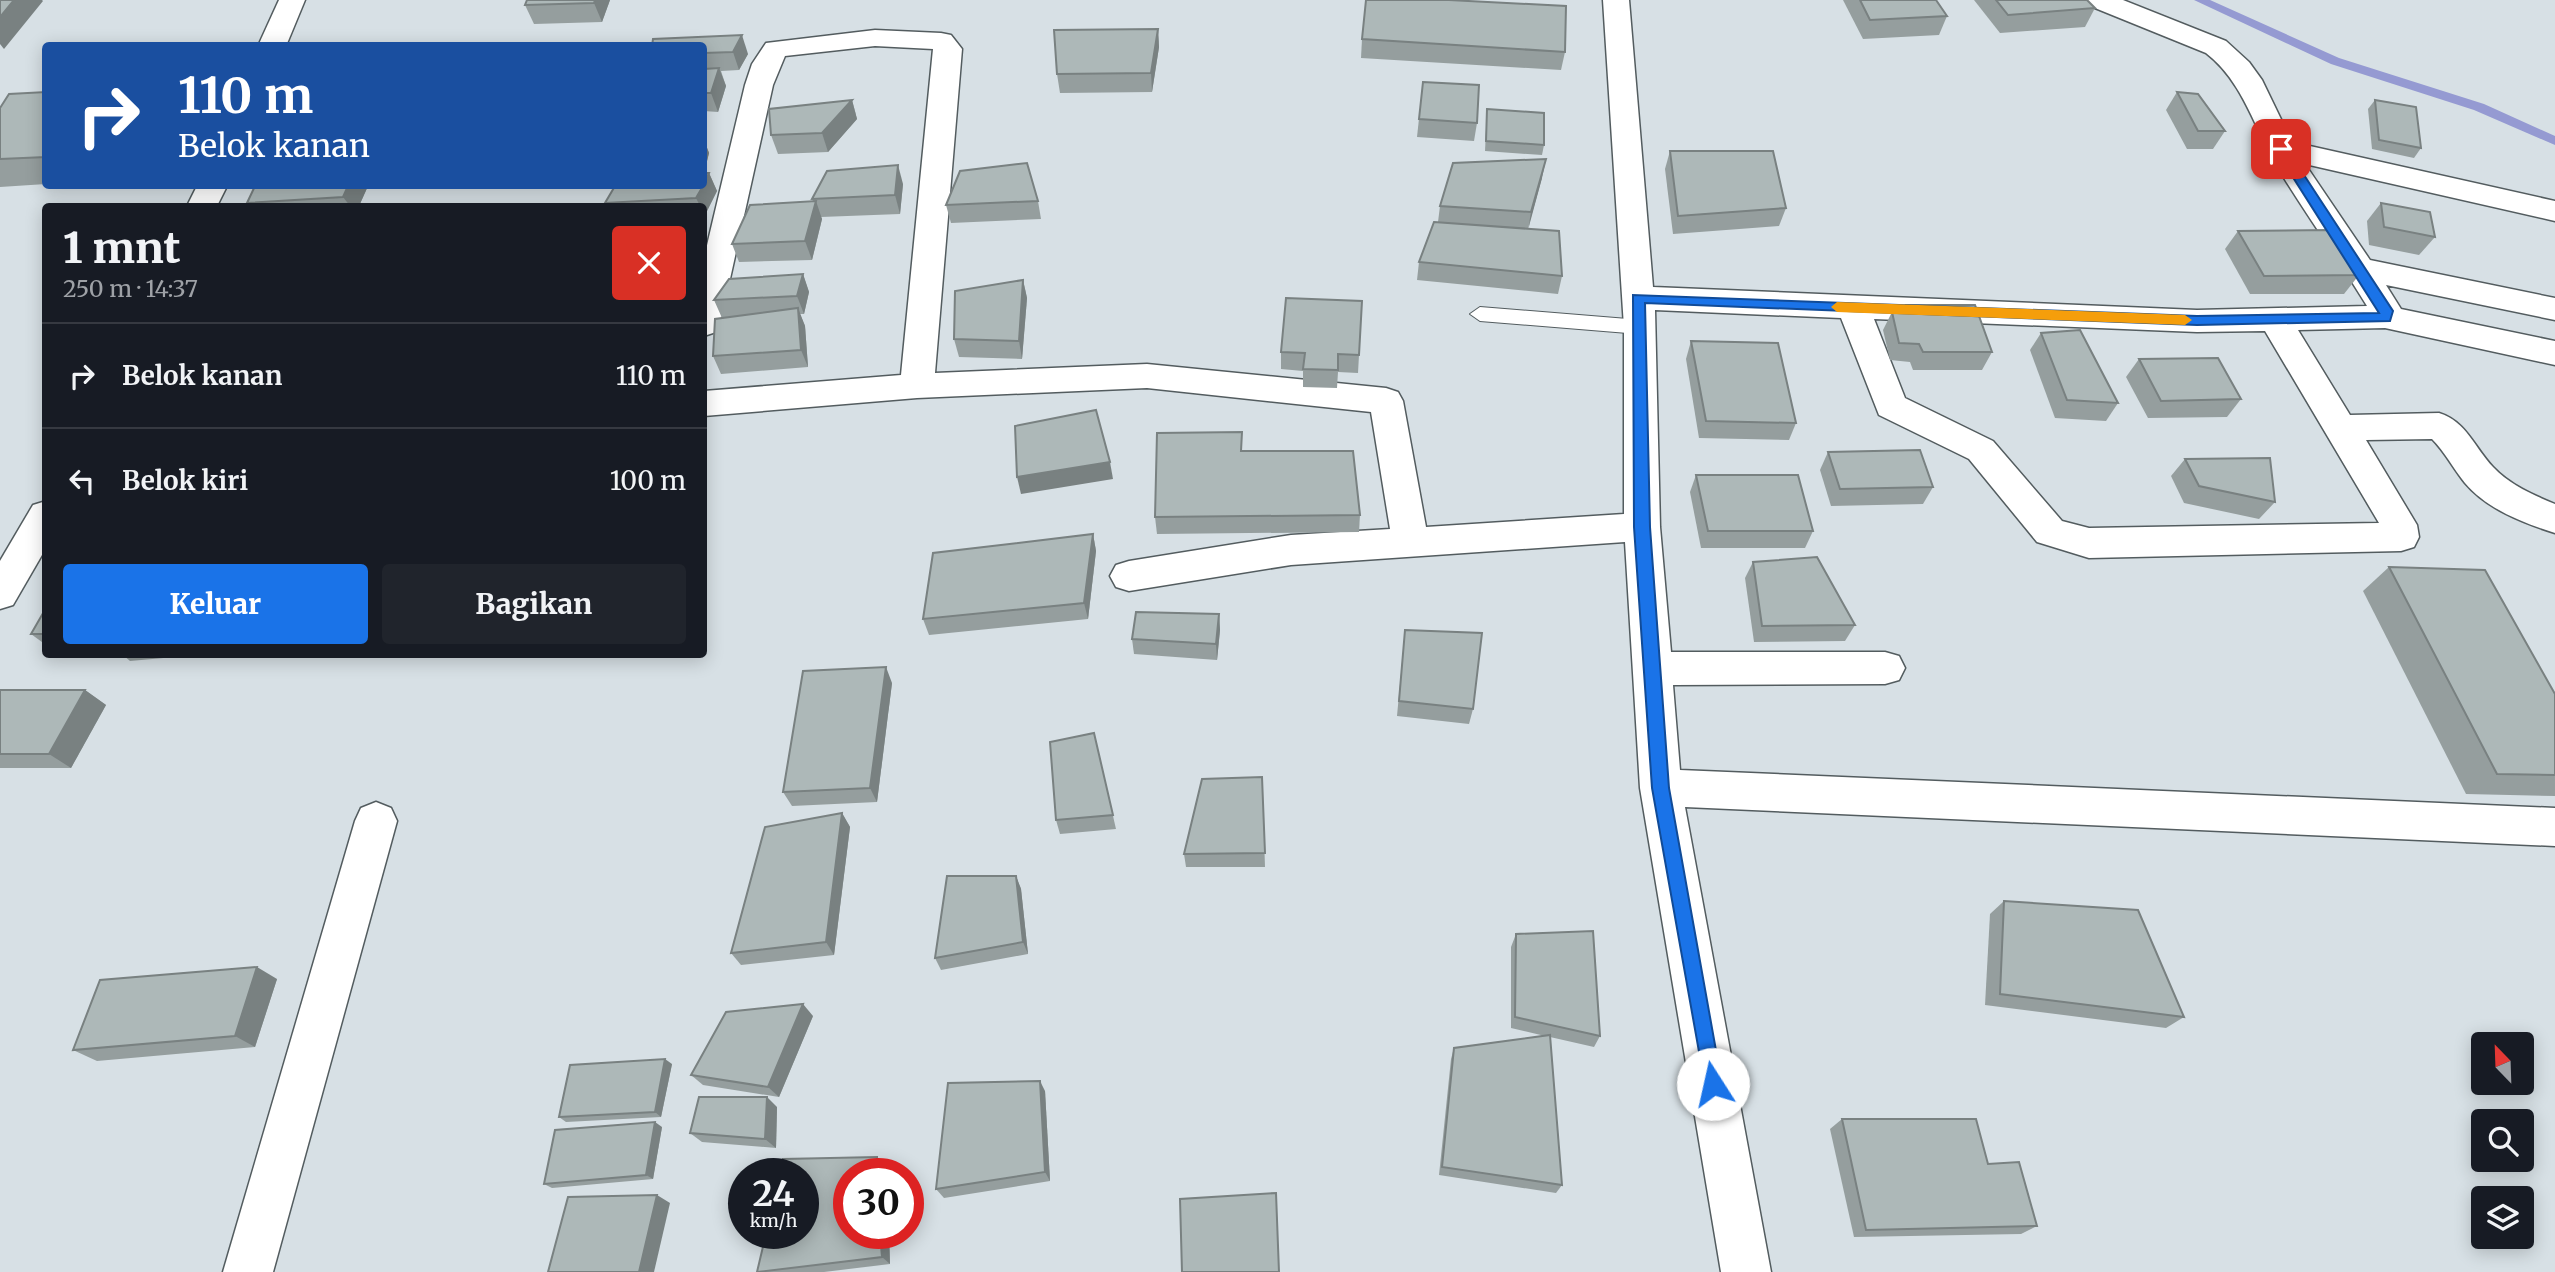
<!DOCTYPE html>
<html lang="id">
<meta charset="utf-8">
<style>
body{margin:0;font-family:Merriweather,serif;background:#20242c;color:#f1f3f6;height:100vh;display:flex;flex-direction:column;font-size:26px;white-space:nowrap}
*{box-sizing:border-box;margin:0}
p{font-size:23px;color:#9ea1a6}
.icon{flex:none;width:38px;height:38px;fill:none;stroke:currentColor;stroke-width:2;stroke-linecap:round;stroke-linejoin:round}
.map{position:relative;flex:1;overflow:hidden}
.side{position:absolute;left:42px;top:203px;width:665px;height:455px;display:flex;flex-direction:column;background:#171b24;border-radius:7px;box-shadow:0 4px 18px #0003}
.side>*{flex:none}
.top-card{position:absolute;left:42px;top:42px;width:665px;height:147px;border-radius:7px;box-shadow:0 4px 18px #0003;background:#1a4fa0;color:#fff;overflow:hidden}
.needle{width:46px;rotate:337deg}
.fabs{position:absolute;left:2471px;top:1032px;display:grid;gap:14px}
.fabs a{display:grid;place-items:center;width:63px;height:63px;border-radius:7px;background:#171b24;box-shadow:0 4px 18px #0003;font-size:35px}
.speed{position:absolute;left:728px;top:1158px;display:flex;gap:14px;font-size:35px;font-weight:700;text-align:center}
.speed>*{display:grid;place-content:center;width:91px;height:91px;border-radius:50%;background:#171b24;box-shadow:0 4px 18px #0003;line-height:1}
.speed small{font-size:18px;font-weight:400}
.speed .limit{border:10px solid #d22;background:#fff;color:#111}
.pin{position:absolute;display:grid;place-items:center;width:60px;height:60px;color:#fff;margin:-30px;border-radius:14px;box-shadow:0 4px 10px #0006}
.me{position:absolute;width:77px;margin:-38px;rotate:350deg;stroke-linejoin:round;filter:drop-shadow(0 0 5px #0008)}
.turn{display:flex;align-items:center;gap:24px;height:147px;padding:0 21px;font-size:32px}
.turn .icon{width:91px;height:91px;stroke-width:2.5}
.turn b{display:block;font-size:49px;line-height:60px}
.round{display:grid;place-items:center;flex:none;width:74px;height:74px;border-radius:7px;background:#20242c}
.overview{display:flex;align-items:center;justify-content:space-between;height:119px;padding:0 21px}
h1{font-size:42px;font-weight:800;line-height:52px}
.cta{display:flex;gap:14px;margin-top:auto;padding:14px 21px}
.cta a{flex:1;height:80px;border-radius:7px;background:#1a73e8;color:#fff;font-size:28px;font-weight:800;line-height:80px;text-align:center}
.cta a+a{background:#20242c;color:#f1f3f6}
ul{padding:0;list-style:none}
li{display:flex;align-items:center;gap:21px;height:105px;padding:0 21px;border-top:2px solid #363941}
li div{flex:1}
li b{display:block;font-size:26px}
li em{font-style:normal}
.map>svg:first-child{display:block}
</style>
<div class="map">
<svg width="2555" height="1272" viewBox="0 0 2555 1272">
<rect width="100%" height="100%" fill="#d7e0e5"/>
<g fill="none" stroke-linecap="round" stroke-linejoin="round">
<!-- stream -->
<path fill="#959ad2" fill-rule="evenodd" d="M2194 0H2210L2339 58 2484 104 2555 136V145L2474 110 2331 64Z"/>
<!-- lane casing -->
<g stroke="#535c5f" stroke-width="2">
<path id="lane" d="M1480 307 1640 320 1650 327 1640 334 1480 321 1470 314Z"/>
</g>
<!-- street casing -->
<g stroke="#535c5f" stroke-width="3">
<g id="street">
<path d="M279 0H305L286 46H258Z"/>
<path d="M1603 0H1629L1653 287 2197 310 2367 306C2339 260 2307 216 2279 170 2255 131 2244 82 2206 53L2090 6 2086 0H2123L2226 41 2249 62 2262 80 2292 142 2555 201V221L2305 164 2370 260 2555 298V320L2386 285 2401 309 2555 341V365L2385 328 2298 330 2350 415 2439 413C2467 422 2474 447 2493 467 2510 485 2533 495 2555 504V533C2523 523 2487 509 2465 483 2453 468 2445 452 2432 439L2366 440 2417 525 2419 537 2414 547 2401 551 2089 558 2037 542 1969 459 1879 415 1841 318 1655 310 1660 527 1671 652H1885L1899 656 1905 668 1899 680 1885 684 1673 685 1680 770 2555 808V846L1685 807 1771 1272H1721L1640 788 1625 542 1291 565 1129 591 1116 587 1110 576 1116 565 1129 561 1291 535 1390 529 1371 412 1147 388 917 398 704 416V391L901 375 933 49 875 46 785 56 773 85 720 324 716 332 704 336V258L745 85 752 64 766 43 875 30 941 33 951 35 962 49 935 373 1147 364 1386 388 1398 392 1403 401 1426 527 1624 514V327ZM1874 319 2197 332 2265 331 2379 523 2089 528 2062 521 1993 441 1905 398Z"/>
<path d="M197 186H227L217 206H187Z"/>
<path d="M46 501V548L13 605 0 609V561L33 505Z"/>
<path d="M376 802 391 808 397 821 273 1272H223L355 821 361 808Z"/>
</g>
</g>
<!-- lane -->
<use href="#lane" fill="#fff" fill-rule="evenodd"/>
<!-- street -->
<use href="#street" fill="#fff" fill-rule="evenodd"/>
</g>
<!-- wall -->
<g fill="#959e9e">
<path d="M527 0H610L602 22 534 24 525 5Z"/>
<path d="M1843 0H1936L1947 16 1939 35 1863 39Z"/>
<path d="M1974 0H2087L2095 8 2085 27 2000 33Z"/>
<path d="M1158 29 1159 47 1152 92 1060 93 1057 74Z"/>
<path d="M1362 39 1565 52 1561 70 1361 58Z"/>
<path d="M704 46 748 54 739 70 721 71 726 86 718 112 704 111Z"/>
<path d="M1423 82 1477 123 1474 141 1417 137Z"/>
<path d="M46 92V184L0 187V108Z"/>
<path d="M2177 92 2225 131 2213 149H2187L2166 110Z"/>
<path d="M852 100 857 119 828 152 778 154 771 135Z"/>
<path d="M2375 100 2421 148 2414 158 2372 149 2368 109Z"/>
<path d="M1487 109 1544 145 1542 155 1485 151Z"/>
<path d="M704 140 709 153 704 173H709L717 191 704 217V206H607L605 203 704 186Z"/>
<path d="M1670 151 1786 208 1779 226 1673 234 1665 169Z"/>
<path d="M1542 178 1528 228 1562 276 1558 294 1417 280 1419 262 1438 222 1440 206Z"/>
<path d="M903 184 900 214 821 217 822 219 812 260 739 262 732 244 813 201 812 199Z"/>
<path d="M255 186H368L359 206H250L247 203Z"/>
<path d="M1038 201 1041 219 951 223 946 205Z"/>
<path d="M2381 203 2435 237 2419 255 2369 245 2367 221Z"/>
<path d="M2238 231 2359 275 2344 294H2250L2225 249Z"/>
<path d="M803 274 809 292 804 314H800L805 326 808 367 721 374 713 356 722 318 714 300Z"/>
<path d="M1023 280 1027 298 1022 359 959 357 954 339Z"/>
<path d="M1362 301 1358 373 1338 372 1337 388 1303 387V371L1281 369V352Z"/>
<path d="M1906 305 1992 352 1982 370H1913L1910 362 1890 360 1883 330 1892 312H1903Z"/>
<path d="M2041 333 2118 403 2106 421 2055 418 2030 350Z"/>
<path d="M1691 341 1796 423 1789 440 1699 438 1686 359Z"/>
<path d="M2139 359 2241 399 2227 417 2148 418 2126 377Z"/>
<path d="M1242 451 1360 515 1359 532 1157 534 1155 517Z"/>
<path d="M1828 452 1933 487 1923 504 1831 506 1820 470Z"/>
<path d="M2185 459 2275 502 2259 519 2184 503 2171 476Z"/>
<path d="M1696 475 1813 531 1805 548H1701L1690 492Z"/>
<path d="M1093 534 1096 551 1088 619 929 635 923 619Z"/>
<path d="M1753 562 1855 625 1845 641 1754 642 1745 578Z"/>
<path d="M2389 567 2555 694V796L2466 794 2363 591Z"/>
<path d="M46 608V645L31 634Z"/>
<path d="M1219 614 1220 630 1217 660 1134 654 1132 639Z"/>
<path d="M1405 630 1473 709 1469 724 1397 716Z"/>
<path d="M122 654H186V656L130 661Z"/>
<path d="M892 683 877 802 792 806 783 792Z"/>
<path d="M0 690H85L106 705 71 768H0Z"/>
<path d="M1094 733 1116 829 1060 834 1056 820Z"/>
<path d="M1262 777 1265 867H1186L1184 854Z"/>
<path d="M842 813 850 827 834 955 741 965 731 953Z"/>
<path d="M1016 876 1021 889 1028 954 941 970 935 958Z"/>
<path d="M2004 901 2184 1017 2166 1028 1985 1005 1990 914Z"/>
<path d="M1516 934 1600 1036 1594 1047 1550 1037 1562 1185 1556 1193 1439 1175 1451 1059 1454 1048 1545 1036 1511 1028V947Z"/>
<path d="M277 979 255 1047 97 1061 73 1050Z"/>
<path d="M813 1016 779 1097 703 1085 691 1075Z"/>
<path d="M672 1064 661 1117 566 1122 559 1117Z"/>
<path d="M1045 1091 1050 1181 944 1198 936 1189Z"/>
<path d="M777 1107 776 1148 702 1142 690 1133Z"/>
<path d="M1842 1119 1988 1164 2037 1226 2021 1234 1854 1237 1830 1129Z"/>
<path d="M662 1127 653 1179 552 1188 544 1184Z"/>
<path d="M877 1157 885 1166V1174H849V1234H889L890 1264 824 1272H757L766 1234H803V1174H779L783 1159Z"/>
</g>
<!-- shaded-wall -->
<g fill="#798181">
<path d="M14 0H42L43 1 4 49 0 44V17Z"/>
<path d="M595 0H610L602 22 594 3Z"/>
<path d="M1158 29 1159 47 1152 92 1151 73Z"/>
<path d="M742 35 748 54 739 70 733 52Z"/>
<path d="M719 68 726 86 718 112 711 93Z"/>
<path d="M852 100 857 119 828 152 822 133Z"/>
<path d="M704 140 709 153 704 173Z"/>
<path d="M1546 159 1542 178 1528 230 1531 212Z"/>
<path d="M898 165 903 184 900 214 895 195Z"/>
<path d="M709 173 717 191 704 217V206H700L696 198Z"/>
<path d="M348 186H368L359 206H350L343 197Z"/>
<path d="M816 201 822 219 812 260 805 241Z"/>
<path d="M803 274 809 292 804 314 797 296Z"/>
<path d="M1023 280 1027 298 1022 359 1019 341Z"/>
<path d="M798 308 805 326 808 367 801 350Z"/>
<path d="M1110 462 1113 479 1021 494 1017 477Z"/>
<path d="M1093 534 1096 551 1088 619 1084 603Z"/>
<path d="M1219 614 1220 630 1217 660 1216 644Z"/>
<path d="M886 667 892 683 877 802 870 788Z"/>
<path d="M85 690 106 705 71 768 49 754Z"/>
<path d="M842 813 850 827 834 955 826 942Z"/>
<path d="M1016 876 1021 889 1028 954 1023 942Z"/>
<path d="M257 967 277 979 255 1047 235 1036Z"/>
<path d="M803 1004 813 1016 779 1097 768 1087Z"/>
<path d="M665 1059 672 1064 661 1117 655 1112Z"/>
<path d="M1040 1081 1045 1091 1050 1181 1045 1172Z"/>
<path d="M767 1097 777 1107 776 1148 765 1139Z"/>
<path d="M655 1122 662 1127 653 1179 646 1175Z"/>
<path d="M877 1157 885 1166V1174H877Z"/>
<path d="M657 1195 670 1203 654 1272H639Z"/>
<path d="M880 1234H889L890 1264 882 1257Z"/>
</g>
<!-- building -->
<g fill="#adb8b8" stroke="#798181" stroke-width="2">
<path d="M0 0H14L0 17Z"/>
<path d="M527 0H595L594 3 525 5Z"/>
<path d="M1366 0H1449L1566 6 1565 52 1362 39Z"/>
<path d="M1860 0H1936L1947 16 1870 20Z"/>
<path d="M1996 0H2087L2095 8 2008 15Z"/>
<path d="M1158 29 1151 73 1057 74 1054 30Z"/>
<path d="M742 35 733 52 704 53V46H652L653 39Z"/>
<path d="M719 68 711 93H704V69Z"/>
<path d="M1423 82 1479 85 1477 123 1419 119Z"/>
<path d="M46 92V157L0 159V108L9 94Z"/>
<path d="M2177 92 2198 94 2225 131H2198Z"/>
<path d="M852 100 822 133 771 135 769 109Z"/>
<path d="M2375 100 2416 107 2421 148 2379 140Z"/>
<path d="M1487 109 1544 113V145L1486 141Z"/>
<path d="M1670 151H1773L1786 208 1678 216Z"/>
<path d="M1546 159 1531 212 1440 206 1453 163Z"/>
<path d="M1027 163 1038 201 946 205 960 171Z"/>
<path d="M898 165 895 195 812 199 827 171Z"/>
<path d="M704 173H709L704 184Z"/>
<path d="M255 186H348L343 197 247 203Z"/>
<path d="M615 186H703L696 198 605 203Z"/>
<path d="M816 201 805 241 732 244 750 205Z"/>
<path d="M2381 203 2430 212 2435 237 2384 227Z"/>
<path d="M1434 222 1559 231 1562 276 1419 262Z"/>
<path d="M2329 230 2359 275 2264 276 2238 231Z"/>
<path d="M803 274 797 296 714 300 729 279Z"/>
<path d="M1023 280 1019 341 954 339 955 291Z"/>
<path d="M1286 298 1362 301 1359 355 1338 354V370L1303 369 1305 353 1281 352Z"/>
<path d="M1906 305H1975L1992 352H1923L1919 344 1899 343 1892 312 1909 313Z"/>
<path d="M798 308 801 350 713 356 715 319Z"/>
<path d="M2080 330 2118 403 2067 400 2041 333Z"/>
<path d="M1691 341 1778 343 1796 423 1706 421Z"/>
<path d="M2218 358 2241 399 2161 401 2139 359Z"/>
<path d="M1096 410 1110 462 1017 477 1015 426Z"/>
<path d="M1242 432 1241 451H1353L1360 515 1155 517 1157 433Z"/>
<path d="M1920 450 1933 487 1840 489 1828 452Z"/>
<path d="M2270 458 2275 502 2199 486 2185 459Z"/>
<path d="M1696 475H1798L1813 531H1708Z"/>
<path d="M1093 534 1084 603 923 619 933 553Z"/>
<path d="M1817 557 1855 625 1762 626 1753 562Z"/>
<path d="M2389 567 2485 570 2555 694V775L2497 774Z"/>
<path d="M46 608V634H31Z"/>
<path d="M1136 612 1219 614 1216 644 1132 639Z"/>
<path d="M1405 630 1482 633 1473 709 1399 701Z"/>
<path d="M886 667 870 788 783 792 803 671Z"/>
<path d="M0 690H85L49 754H0Z"/>
<path d="M1094 733 1113 815 1056 820 1050 742Z"/>
<path d="M1262 777 1265 853 1184 854 1202 779Z"/>
<path d="M842 813 826 942 731 953 765 827Z"/>
<path d="M947 876H1016L1023 942 935 958Z"/>
<path d="M2004 901 2138 910 2184 1017 2000 994Z"/>
<path d="M1593 931 1600 1036 1515 1017 1516 934Z"/>
<path d="M257 967 235 1036 73 1050 100 980Z"/>
<path d="M803 1004 768 1087 691 1075 726 1012Z"/>
<path d="M1550 1035 1562 1185 1442 1167 1454 1048Z"/>
<path d="M665 1059 655 1112 559 1117 570 1065Z"/>
<path d="M1040 1081 1045 1172 936 1189 948 1083Z"/>
<path d="M699 1097H767L765 1139 690 1133Z"/>
<path d="M1842 1119H1976L1988 1164 2019 1162 2037 1226 1866 1230Z"/>
<path d="M655 1122 646 1175 544 1184 555 1130Z"/>
<path d="M877 1157V1174H849V1234H880L882 1257 757 1272 766 1234H803V1174H779L783 1159Z"/>
<path d="M1276 1193 1279 1272H1182L1180 1199Z"/>
<path d="M657 1195 639 1272H548L568 1197Z"/>
</g>
<!-- route -->
<path fill="#1a73e8" stroke="#114b97" stroke-width="2" d="M2276 146H2285L2393 311 2390 321 2197 325 1645 303 1650 527 1669 788 1722 1084 1720 1091 1713 1093 1706 1091 1652 788 1634 527 1633 295 2197 316 2379 313 2275 149Z"/>
<!-- slow -->
<path fill="#f59e0b" d="M1837 302 2185 315 2192 320 2185 325 1837 312 1831 307Z"/>
</svg>
<div class="fabs">
<a><svg class="needle" viewBox="-14 -14 28 28"><path d="M0-13l5 13h-10z" fill="#e53935"/><path d="M0 13l5-13h-10z" fill="#9ea1a6"/></svg></a>
<a><svg class="icon" aria-label="search" viewBox="0 0 24 24"><circle cx="10" cy="10" r="6"/><path d="M15 15l6 6"/></svg></a>
<a><svg class="icon" aria-label="layers" viewBox="0 0 24 24"><path d="M12 4l9 5-9 5-9-5zM3 14l9 5 9-5"/></svg></a>
</div>
<div class="speed"><div>24<small>km/h</small></div><div class="limit">30</div></div>
<div class="pin" style="left:2281px;top:149px;background:#d93025"><svg class="icon" aria-label="arrive" viewBox="0 0 24 24"><path d="M6 21V4h12l-3 4 3 4H6"/></svg></div>
<svg class="me" style="left:1713px;top:1084px" viewBox="-20 -20 40 40"><circle r="19" fill="#fff"/><path d="M0-13L10 11 0 6-10 11z" fill="#1a73e8"/></svg>
<div class="top-card">
<div class="turn"><svg class="icon" aria-label="right" viewBox="0 0 24 24"><path d="M7 20v-9h11M14 6l5 5-5 5"/></svg><div><b>110 m</b>Belok kanan</div></div>
</div>
<section class="side">
<div class="overview"><div><h1>1 mnt</h1><p>250 m · 14:37</p></div><a class="round" style="background:#d93025;color:#fff"><svg class="icon" aria-label="close" viewBox="0 0 24 24"><path d="M6 6l12 12M18 6L6 18"/></svg></a></div>
<ul>
<li><svg class="icon" aria-label="right" viewBox="0 0 24 24"><path d="M7 20v-9h11M14 6l5 5-5 5"/></svg><div><b>Belok kanan</b></div><em>110 m</em></li>
<li><svg class="icon" aria-label="left" viewBox="0 0 24 24"><path d="M17 20v-9H6M10 6l-5 5 5 5"/></svg><div><b>Belok kiri</b></div><em>100 m</em></li>
</ul>
<div class="cta"><a>Keluar</a><a>Bagikan</a></div>
</section>
</div>
